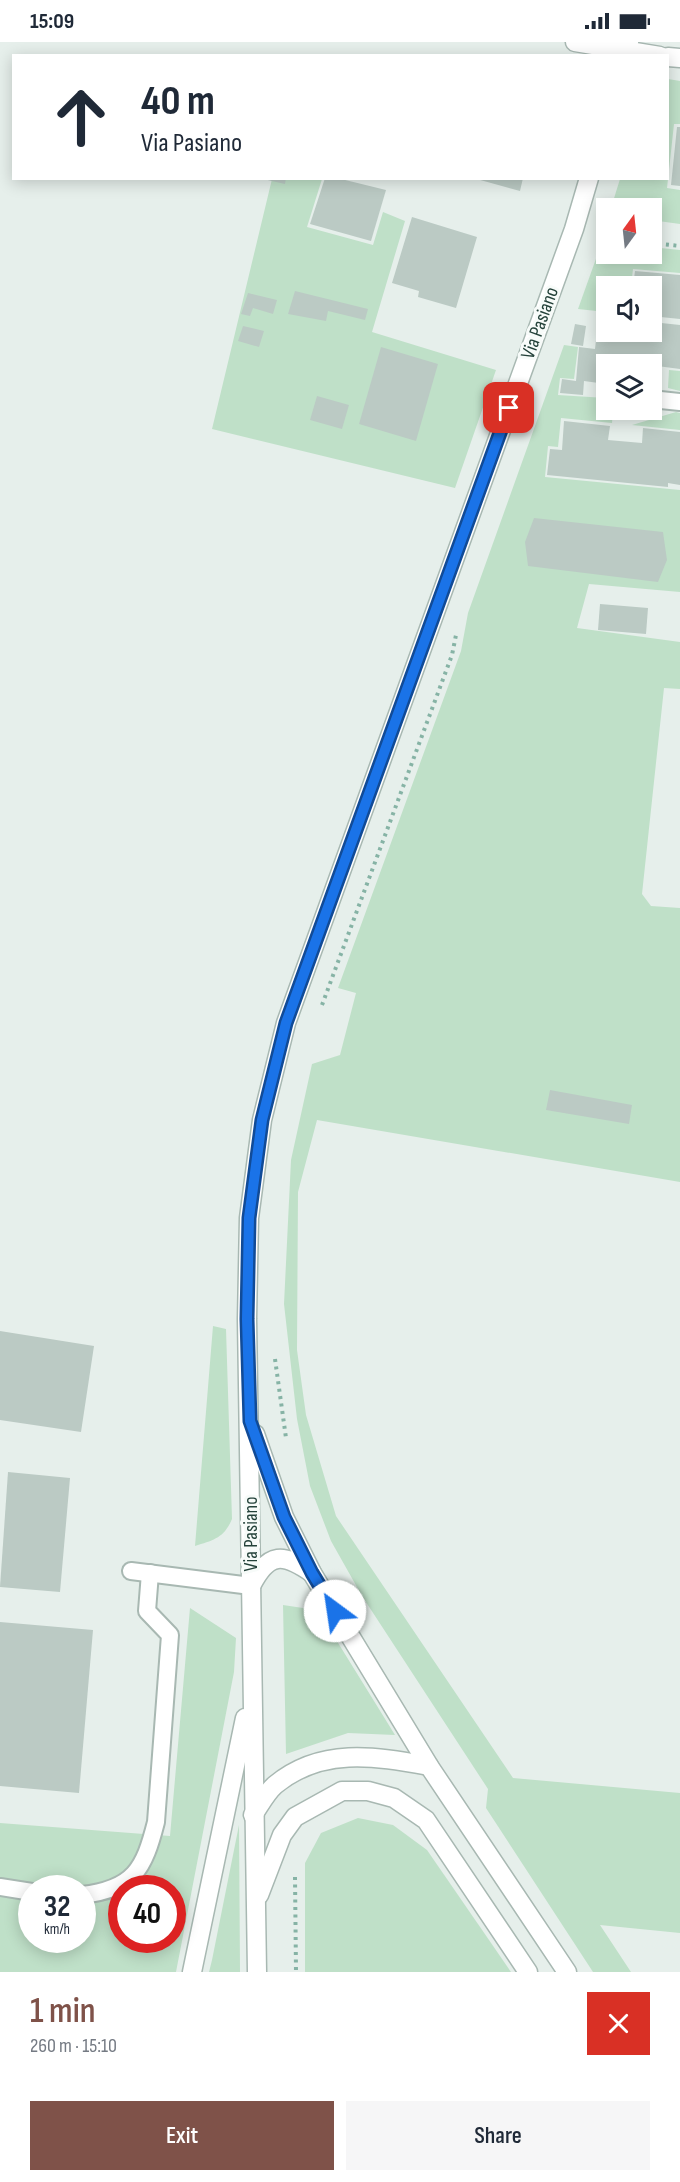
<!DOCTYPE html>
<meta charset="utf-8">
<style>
body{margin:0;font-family:"Sofia Sans Condensed",sans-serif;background:#f6f6f7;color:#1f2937;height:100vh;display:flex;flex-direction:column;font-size:22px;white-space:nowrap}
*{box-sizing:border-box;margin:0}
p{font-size:20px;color:#747a83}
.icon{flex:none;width:33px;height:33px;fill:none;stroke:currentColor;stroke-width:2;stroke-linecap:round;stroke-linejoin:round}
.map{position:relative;height:1930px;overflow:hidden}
.side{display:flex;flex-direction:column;background:#fff;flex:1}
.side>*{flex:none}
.banner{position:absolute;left:12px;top:12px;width:657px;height:126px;border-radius:0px;box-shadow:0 3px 15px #0003;background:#fff;color:#1f2937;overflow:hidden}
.needle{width:39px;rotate:15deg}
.controls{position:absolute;left:596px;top:156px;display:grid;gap:12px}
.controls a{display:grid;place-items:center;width:66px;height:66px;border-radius:0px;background:#fff;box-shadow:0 3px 15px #0003;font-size:30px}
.speed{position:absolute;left:18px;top:1833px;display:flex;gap:12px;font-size:30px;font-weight:700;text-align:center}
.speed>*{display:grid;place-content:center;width:78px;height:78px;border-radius:50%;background:#fff;box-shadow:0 3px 15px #0003;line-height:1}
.speed small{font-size:15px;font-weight:400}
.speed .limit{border:9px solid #d22;background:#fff;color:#111}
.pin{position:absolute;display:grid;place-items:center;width:51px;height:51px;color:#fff;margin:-26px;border-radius:12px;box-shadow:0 3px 9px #0006}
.me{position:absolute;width:66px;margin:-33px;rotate:329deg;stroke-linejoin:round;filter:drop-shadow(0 0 4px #0008)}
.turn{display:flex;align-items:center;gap:21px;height:126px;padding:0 30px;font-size:27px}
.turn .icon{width:78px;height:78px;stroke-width:2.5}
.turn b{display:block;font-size:42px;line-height:51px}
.round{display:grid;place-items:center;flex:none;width:63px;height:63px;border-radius:0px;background:#f6f6f7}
.overview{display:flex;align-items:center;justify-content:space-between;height:102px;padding:0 30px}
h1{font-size:36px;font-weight:600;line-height:45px;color:#7f5249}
.button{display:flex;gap:12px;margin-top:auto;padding:12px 30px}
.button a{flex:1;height:69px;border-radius:0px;background:#7f5249;color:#fff;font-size:24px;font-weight:600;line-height:69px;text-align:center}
.button a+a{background:#f6f6f7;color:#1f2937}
.status{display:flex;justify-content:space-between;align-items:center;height:42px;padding:0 30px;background:#fff;direction:ltr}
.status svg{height:16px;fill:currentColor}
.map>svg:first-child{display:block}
</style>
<div class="status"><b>15:09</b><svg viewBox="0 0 49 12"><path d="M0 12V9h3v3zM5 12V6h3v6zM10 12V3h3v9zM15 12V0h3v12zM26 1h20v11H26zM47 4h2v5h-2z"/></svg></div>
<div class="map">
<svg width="680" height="1930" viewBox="0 0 680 1930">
<rect width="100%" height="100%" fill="#e6efeb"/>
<!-- green -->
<g fill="#bfe0c8" fill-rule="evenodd">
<path d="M668 37 680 39V82H674L667 146 680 148V182L651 178V166H611L620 137 668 136Z"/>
<path d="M272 137H322L307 185 373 203 383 170 405 179 372 290 496 328 455 446 212 387Z"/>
<path d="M602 200 606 201V212H651V205L680 208V231L633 227 631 244H606V270L578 267Z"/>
<path d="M564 303 578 305 574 337 560 336 558 353 606 356V368H613L612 381 561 376 558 405 548 404 545 435 680 448V550L589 542 577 586 680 600V647L664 646 642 852 651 864 680 866V1140L317 1078 298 1150 297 1308 306 1373 336 1474 513 1736 680 1751V1891L600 1883 631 1930H593L486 1766 488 1747 362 1554 331 1499 310 1444 297 1377 284 1262 291 1118 312 1022 340 1013 356 951 338 946 461 609 468 571Z"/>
<path d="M669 328 680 329V349L668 346Z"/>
<path d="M676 370 680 371V388L632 383Z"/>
<path d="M213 1284 226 1287 232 1477C224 1496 214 1498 195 1504Z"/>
<path d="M283 1563 303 1566 327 1583 395 1693 348 1691 286 1712Z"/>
<path d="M190 1566 236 1596 234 1630 176 1930H0V1781L170 1794ZM32 1846H82V1898H32ZM122 1846H172V1898H122Z"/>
<path d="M358 1776 393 1783 427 1808 511 1930H305V1821L321 1791Z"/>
<path d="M239 1783 240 1930H209L212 1918Z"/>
</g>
<!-- building -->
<g fill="#bbcac4">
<path d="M677 85H680V144L671 143Z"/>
<path d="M259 136H286L285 142Z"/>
<path d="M325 136H337L386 148 371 199 310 182Z"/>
<path d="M473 136H523L520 149Z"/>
<path d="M412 175 477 195 456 266 418 255 419 249 392 241Z"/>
<path d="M635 229 680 233V277L651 274V244H633Z"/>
<path d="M295 249 368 267 365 278 328 269 326 279 288 272Z"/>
<path d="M248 251 277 258 273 272 253 266 250 274 241 272Z"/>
<path d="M599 271 606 272V290H651L652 280 680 283V327L642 322 643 314H638L637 322H606V342L584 339 583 353 560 351 562 337 576 339 579 305 595 307Z"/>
<path d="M575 282 586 284 583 304 571 302Z"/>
<path d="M243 284 264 289 259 305 238 299Z"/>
<path d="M381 305 438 322 416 399 359 382Z"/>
<path d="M317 354 349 363 342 387 310 378Z"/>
<path d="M564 379 610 384 608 398 642 401 643 386 680 390V443L668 441V445L547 433 550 407 562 408Z"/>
<path d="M534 476 663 490 667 518 658 540 528 524 525 500Z"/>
<path d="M600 562 648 566 646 592 598 588Z"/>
<path d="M550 1048 632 1063 629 1082 546 1068Z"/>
<path d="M0 1289 94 1304 81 1390 0 1378Z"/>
<path d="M8 1430 70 1436 60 1550 0 1545Z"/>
<path d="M0 1580 93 1588 79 1751 0 1744Z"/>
</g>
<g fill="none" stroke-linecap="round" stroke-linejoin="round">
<!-- service casing -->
<g stroke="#a8b8b2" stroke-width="20">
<g id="service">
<path d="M651 357 680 360"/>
<path d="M131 1529 251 1544"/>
<path d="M0 1845 32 1850"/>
<path d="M82 1853C134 1847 144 1827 156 1780L170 1593 147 1569 150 1531"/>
</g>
</g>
<!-- minor casing -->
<g stroke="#a8b8b2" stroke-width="21">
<g id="minor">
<path d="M575 0 660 14"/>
<path d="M668 15 680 16"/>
</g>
</g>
<!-- tertiary casing -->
<g stroke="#a8b8b2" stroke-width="21">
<g id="tertiary">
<path d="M626 14 629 0"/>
<path d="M255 1392 284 1475 312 1531 429 1724 567 1930"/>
<path d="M252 1542C269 1510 283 1511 312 1531"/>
<path d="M253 1773C260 1763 266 1751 275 1743 321 1705 374 1714 429 1724"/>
<path d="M259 1853 282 1793 295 1775 342 1749H368L394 1756 426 1778 528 1930"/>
<path d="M192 1930 245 1676"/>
<path d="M257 1930 247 1277 249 1176 262 1078 286 981 574 187 589 136"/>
</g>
</g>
<!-- path -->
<g stroke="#86b3a5" stroke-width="4" stroke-dasharray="3 4.5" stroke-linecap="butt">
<path d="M597 195 606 196"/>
<path d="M651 201 680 204"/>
<path d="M322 963 452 613 456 593"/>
<path d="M275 1317 286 1396"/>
<path d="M295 1835 296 1930"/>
</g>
<!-- service -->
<use href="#service" stroke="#fff" stroke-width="16"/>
<!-- minor -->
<use href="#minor" stroke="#fff" stroke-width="18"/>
<!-- tertiary -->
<use href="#tertiary" stroke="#fff" stroke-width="18"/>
</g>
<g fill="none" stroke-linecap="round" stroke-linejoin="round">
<!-- route casing -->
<g stroke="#114b97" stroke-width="15">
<path id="route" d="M335 1569 312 1531 284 1475 250 1379 247 1277 249 1176 262 1078 286 981 509 366"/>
</g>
<!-- route -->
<use href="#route" stroke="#1a73e8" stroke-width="10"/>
</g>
<g text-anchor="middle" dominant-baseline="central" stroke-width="6" stroke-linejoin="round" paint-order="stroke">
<!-- street labels -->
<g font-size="20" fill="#24423a" stroke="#f7fbf9">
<text transform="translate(540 281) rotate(-70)">Via Pasiano</text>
<text transform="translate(251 1492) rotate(-90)">Via Pasiano</text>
</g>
</g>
</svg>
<div class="controls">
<a><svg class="needle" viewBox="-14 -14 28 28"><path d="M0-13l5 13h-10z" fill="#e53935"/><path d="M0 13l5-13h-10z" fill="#747a83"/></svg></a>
<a><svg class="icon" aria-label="sound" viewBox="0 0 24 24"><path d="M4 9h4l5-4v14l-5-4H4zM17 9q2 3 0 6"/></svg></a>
<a><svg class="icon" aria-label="layers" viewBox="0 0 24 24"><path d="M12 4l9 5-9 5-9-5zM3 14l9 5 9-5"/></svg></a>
</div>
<div class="speed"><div>32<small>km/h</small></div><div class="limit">40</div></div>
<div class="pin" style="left:509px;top:366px;background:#d93025"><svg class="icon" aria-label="arrive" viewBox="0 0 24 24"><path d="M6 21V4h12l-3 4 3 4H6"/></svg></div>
<svg class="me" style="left:335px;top:1569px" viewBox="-20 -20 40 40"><circle r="19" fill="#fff"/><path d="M0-13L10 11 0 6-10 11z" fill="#1a73e8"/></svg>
<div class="banner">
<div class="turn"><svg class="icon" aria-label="ahead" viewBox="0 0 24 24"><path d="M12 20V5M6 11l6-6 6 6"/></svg><div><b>40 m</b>Via Pasiano</div></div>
</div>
</div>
<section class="side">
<div class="overview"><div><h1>1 min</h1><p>260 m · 15:10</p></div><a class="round" style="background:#d93025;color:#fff"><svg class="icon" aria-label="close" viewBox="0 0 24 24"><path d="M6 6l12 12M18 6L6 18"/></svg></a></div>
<div class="button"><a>Exit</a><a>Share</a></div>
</section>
